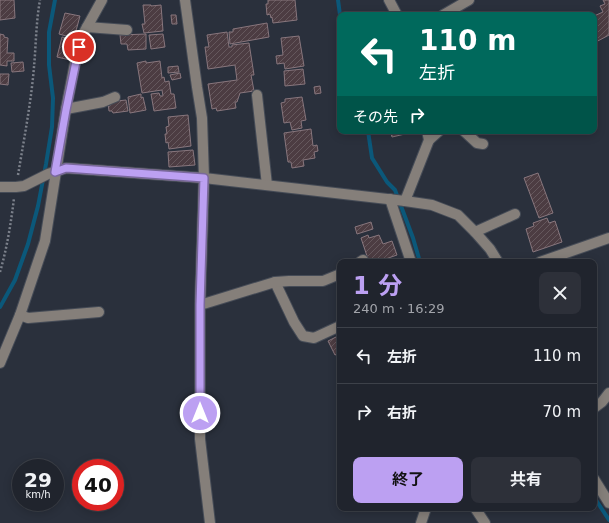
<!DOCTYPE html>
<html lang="ja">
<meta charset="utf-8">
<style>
body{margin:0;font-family:"DejaVu Sans","Noto Sans JP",sans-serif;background:#2d3039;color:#f1f3f6;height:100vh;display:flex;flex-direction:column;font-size:15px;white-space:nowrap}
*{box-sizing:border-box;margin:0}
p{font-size:13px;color:#a2a4aa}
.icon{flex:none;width:22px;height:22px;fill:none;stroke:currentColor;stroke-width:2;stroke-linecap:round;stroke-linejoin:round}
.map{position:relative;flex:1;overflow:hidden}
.details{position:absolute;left:337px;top:259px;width:260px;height:252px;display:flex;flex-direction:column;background:#20242d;border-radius:8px;box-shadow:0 2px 10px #0003,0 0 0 1px #3d4149}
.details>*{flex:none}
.hud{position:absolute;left:337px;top:12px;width:260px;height:122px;border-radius:8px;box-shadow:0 2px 10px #0003,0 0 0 1px #3d4149;background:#00695c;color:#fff;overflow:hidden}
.speed{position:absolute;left:12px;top:459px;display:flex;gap:8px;font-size:20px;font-weight:700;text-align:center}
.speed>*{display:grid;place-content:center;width:52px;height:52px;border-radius:50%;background:#20242d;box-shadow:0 2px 10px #0003,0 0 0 1px #3d4149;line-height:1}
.speed small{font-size:10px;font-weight:400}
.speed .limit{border:6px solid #d22;background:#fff;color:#111}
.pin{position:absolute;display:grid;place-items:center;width:34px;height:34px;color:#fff;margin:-17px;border:2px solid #fff;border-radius:50%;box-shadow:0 1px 4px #0007}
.me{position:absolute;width:44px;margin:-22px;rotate:0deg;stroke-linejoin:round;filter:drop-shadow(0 0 3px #0008)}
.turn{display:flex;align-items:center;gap:14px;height:84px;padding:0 16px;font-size:18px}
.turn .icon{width:52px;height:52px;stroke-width:2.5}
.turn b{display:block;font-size:28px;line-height:34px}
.then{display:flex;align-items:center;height:38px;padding:0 16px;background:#0003;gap:8px;font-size:15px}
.round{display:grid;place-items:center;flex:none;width:42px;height:42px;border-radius:8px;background:#2d3039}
.head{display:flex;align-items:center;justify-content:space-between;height:68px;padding:0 16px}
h1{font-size:24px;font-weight:700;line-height:30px;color:#bca0f2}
.action{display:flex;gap:8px;margin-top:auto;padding:8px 16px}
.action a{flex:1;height:46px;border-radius:8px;background:#bca0f2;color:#111;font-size:16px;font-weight:700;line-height:46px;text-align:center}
.action a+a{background:#2d3039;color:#f1f3f6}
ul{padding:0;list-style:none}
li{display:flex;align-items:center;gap:12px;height:56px;padding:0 16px;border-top:1px solid #3d4149}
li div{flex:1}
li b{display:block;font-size:15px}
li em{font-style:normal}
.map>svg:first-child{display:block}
</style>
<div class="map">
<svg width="609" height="523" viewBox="0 0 609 523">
<defs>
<pattern id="building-hatch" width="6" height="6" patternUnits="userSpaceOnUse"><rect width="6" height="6" fill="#4c3c42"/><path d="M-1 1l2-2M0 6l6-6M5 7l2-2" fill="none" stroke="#65585d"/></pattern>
</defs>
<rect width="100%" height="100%" fill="#2a303c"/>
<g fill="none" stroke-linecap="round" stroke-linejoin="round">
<!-- stream -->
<g stroke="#0b587a" stroke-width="4">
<path d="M338 0 340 15"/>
<path d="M368 131 372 158 387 182 395 190 413 238 420 262"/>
<path d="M0 307 15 280 28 244 38 206 46 164 52 127 53 98 49 65V32L55 0"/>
<path d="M594 497 609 520"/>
</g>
</g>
<!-- building -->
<g fill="url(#building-hatch)" stroke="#88767d">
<path d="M0 0H14L15 18 0 20Z"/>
<path d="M268 0H295L297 20 273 23 272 17 271 18 270 14 267 15 266 4H268Z"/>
<path d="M603 0H609V35L594 43V16L603 12 600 6 605 4Z"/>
<path d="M143 5H151V6L161 5 163 31 144 33 142 24H145Z"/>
<path d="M65 13 80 16 74 38 59 34Z"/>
<path d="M171 15H176L177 24H172Z"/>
<path d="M267 23 269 37 230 44 229 32H233V29Z"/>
<path d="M227 32 229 47H232V45L249 43 254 75H251L254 91 240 93 237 102H235L236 108 217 111 216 108 212 109 208 84 237 80 235 65 208 69 205 47H209L207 35Z"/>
<path d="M0 34 4 35V37L8 38 7 53H14V61H7V66L0 65Z"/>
<path d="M146 34V49L128 50 127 44H121L120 35Z"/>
<path d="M163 34 165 47 151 49 149 35Z"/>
<path d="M299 36 304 66 285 69 284 63 277 64 276 56 283 55 281 38Z"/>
<path d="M62 37 75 40 70 60 57 57Z"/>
<path d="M146 61V63L160 61 162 78 164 77 165 82 169 81 171 94H174L176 108 154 111 151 94 159 93 160 96H163L162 90 142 93 137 63Z"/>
<path d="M23 62 24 71 12 72 11 63Z"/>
<path d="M178 66 179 72 168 73V67Z"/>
<path d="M303 69 305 84 285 86 284 71Z"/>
<path d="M180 73 181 78 172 80 170 75Z"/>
<path d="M0 74H9L8 85 0 84Z"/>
<path d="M320 86 321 93 315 94 314 87Z"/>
<path d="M141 94V98L143 97 146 110 130 113 128 97Z"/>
<path d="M302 97 306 120 301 121 302 128 292 130 290 122 284 123 281 103 285 102V99Z"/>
<path d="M126 100 128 111 113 113 112 111H109L108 102Z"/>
<path d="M188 115 191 146 169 149 168 142 166 143 165 134H167L166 127 169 126 168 117Z"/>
<path d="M311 129 313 146 317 145 318 151 314 152 315 158 303 160 304 166 292 168 291 162H288L284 133Z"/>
<path d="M390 131H418L392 137Z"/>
<path d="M193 150 195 165 169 167 168 152Z"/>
<path d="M538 173 553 213 539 218 524 178Z"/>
<path d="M547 218 549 223 555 221 562 242 533 252 526 229 534 226 533 223Z"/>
<path d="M371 222 373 229 357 234 355 227Z"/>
<path d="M368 235 369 238 379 235 383 244 392 241 397 255 377 262H369L361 238Z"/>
<path d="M340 335V353L335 355 328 341Z"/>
</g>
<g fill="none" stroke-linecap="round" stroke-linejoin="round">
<!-- minor casing -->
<g stroke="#464c57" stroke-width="12">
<g id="minor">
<path d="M185 0 197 87 202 118 204 178 200 305V439L210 523"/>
<path d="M389 0 397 15"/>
<path d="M443 15 469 0"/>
<path d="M87 27 127 30"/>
<path d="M257 95 267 185"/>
<path d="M66 109 103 102 115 97"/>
<path d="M464 131 477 143 483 144"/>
<path d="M429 140 439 131"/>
<path d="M0 187H16L24 186 48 174 66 168 204 178 405 201 432 205 458 215 475 232 490 249 498 262"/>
<path d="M390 199 411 262"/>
<path d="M405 201 429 140 427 131"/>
<path d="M475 232 515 214"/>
<path d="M360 262 363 260"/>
<path d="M540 262 609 238"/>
<path d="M275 282 294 322 303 336 314 338 340 326"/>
<path d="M200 305 275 282 289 281H323L340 274"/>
<path d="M20 315 28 318 99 312"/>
<path d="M0 363 20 315 45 241 66 109 76 58 82 36 102 0"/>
<path d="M594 408 602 402 609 393"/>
<path d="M594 479 609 503"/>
<path d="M475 508 485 523"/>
<path d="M421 523 426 508"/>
</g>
</g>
<!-- path -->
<g stroke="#7c818b" stroke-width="2.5" stroke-dasharray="2 2" stroke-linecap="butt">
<path d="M18 175C24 139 31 103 34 67 36 45 36 22 40 0"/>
<path d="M0 272C7 248 11 223 14 198"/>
</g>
<!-- minor -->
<use href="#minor" stroke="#857f7a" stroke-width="10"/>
</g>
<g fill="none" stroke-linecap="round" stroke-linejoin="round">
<!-- route casing -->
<g stroke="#7a689d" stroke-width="10">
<path id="route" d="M79 47 66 110 55 172 66 168 204 178 200 305V413"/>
</g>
<!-- route -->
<use href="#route" stroke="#bca0f2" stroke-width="7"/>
</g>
</svg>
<div class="speed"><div>29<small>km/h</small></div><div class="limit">40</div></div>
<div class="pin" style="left:79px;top:47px;background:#d93025"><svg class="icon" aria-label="arrive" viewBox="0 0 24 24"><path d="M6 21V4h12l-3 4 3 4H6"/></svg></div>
<svg class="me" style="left:200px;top:413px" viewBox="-20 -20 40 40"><circle r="17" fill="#bca0f2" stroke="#fff" stroke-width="3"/><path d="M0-11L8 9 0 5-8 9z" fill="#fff"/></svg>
<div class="hud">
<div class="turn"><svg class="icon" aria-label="left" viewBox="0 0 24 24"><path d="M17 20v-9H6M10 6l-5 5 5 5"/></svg><div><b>110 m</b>左折</div></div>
<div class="then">その先<svg class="icon" aria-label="right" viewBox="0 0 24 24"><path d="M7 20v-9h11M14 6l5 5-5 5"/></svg></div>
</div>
<section class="details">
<div class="head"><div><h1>1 分</h1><p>240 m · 16:29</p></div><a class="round"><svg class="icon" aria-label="close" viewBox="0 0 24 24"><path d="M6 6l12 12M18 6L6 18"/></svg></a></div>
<ul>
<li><svg class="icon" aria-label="left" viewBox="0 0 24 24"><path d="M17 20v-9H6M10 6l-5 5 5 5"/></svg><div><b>左折</b></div><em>110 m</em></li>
<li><svg class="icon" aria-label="right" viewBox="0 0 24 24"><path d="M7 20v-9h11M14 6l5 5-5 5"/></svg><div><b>右折</b></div><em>70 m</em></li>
</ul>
<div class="action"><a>終了</a><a>共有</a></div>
</section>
</div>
